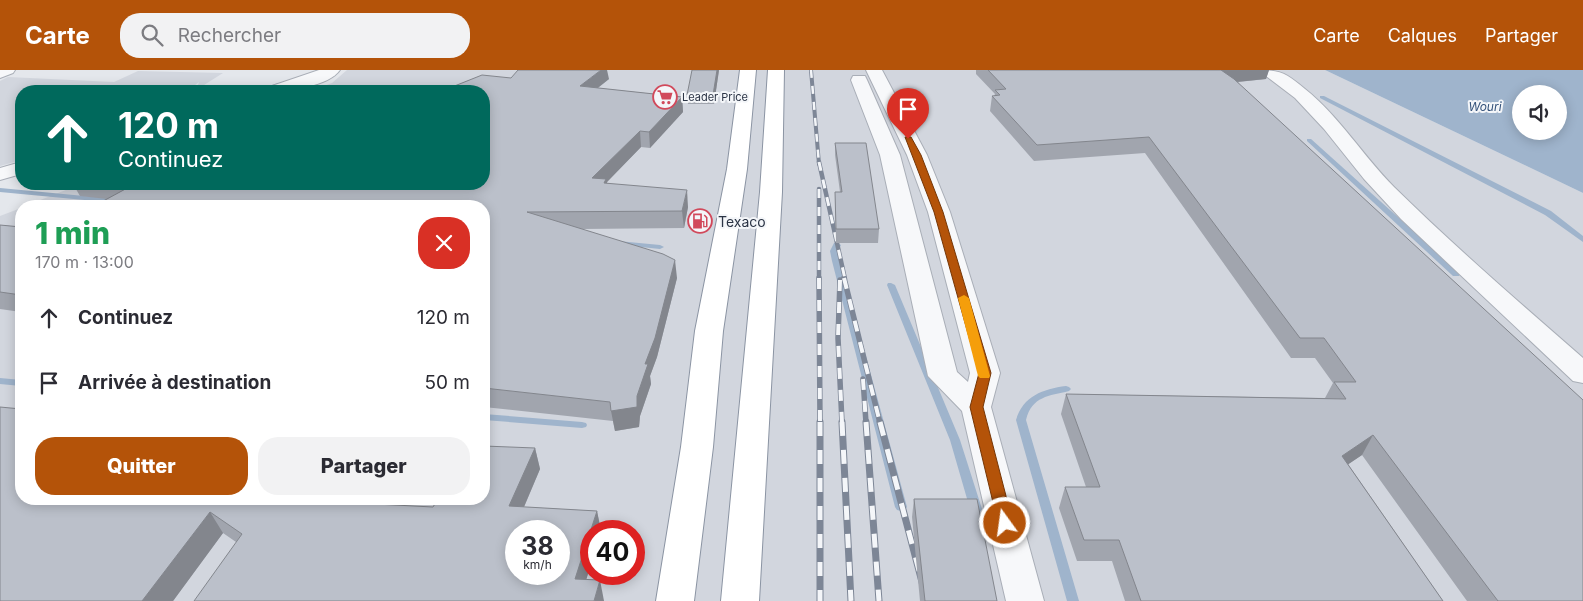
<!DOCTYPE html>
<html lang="fr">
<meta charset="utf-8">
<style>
body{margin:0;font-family:Inter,sans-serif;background:#f2f2f3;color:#2b2b33;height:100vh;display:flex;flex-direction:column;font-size:19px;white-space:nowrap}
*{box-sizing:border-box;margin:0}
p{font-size:16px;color:#7c7c81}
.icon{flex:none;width:28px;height:28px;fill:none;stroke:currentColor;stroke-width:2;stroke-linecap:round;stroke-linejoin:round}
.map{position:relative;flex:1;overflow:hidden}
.details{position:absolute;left:15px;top:130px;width:475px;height:305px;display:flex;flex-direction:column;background:#fff;border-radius:20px;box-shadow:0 2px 12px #0003}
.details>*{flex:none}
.hud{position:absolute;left:15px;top:15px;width:475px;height:105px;border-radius:20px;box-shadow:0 2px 12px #0003;background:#00695c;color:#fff;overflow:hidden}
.controls{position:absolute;left:1512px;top:15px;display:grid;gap:10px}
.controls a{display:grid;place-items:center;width:55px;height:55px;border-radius:50%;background:#fff;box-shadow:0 2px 12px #0003;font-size:25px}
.speed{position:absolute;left:505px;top:450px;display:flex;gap:10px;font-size:25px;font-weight:700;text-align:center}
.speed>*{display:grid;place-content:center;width:65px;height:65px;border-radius:50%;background:#fff;box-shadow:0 2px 12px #0003;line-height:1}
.speed small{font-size:12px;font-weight:400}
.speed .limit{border:8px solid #d22;background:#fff;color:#111}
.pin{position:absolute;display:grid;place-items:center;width:42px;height:42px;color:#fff;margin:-51px -21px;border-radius:50% 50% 50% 0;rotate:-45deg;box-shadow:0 0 5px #0007}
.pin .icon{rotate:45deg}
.me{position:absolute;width:55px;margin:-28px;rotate:346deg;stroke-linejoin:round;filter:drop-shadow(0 0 4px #0008)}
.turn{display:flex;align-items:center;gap:18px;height:105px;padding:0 20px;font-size:22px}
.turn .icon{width:65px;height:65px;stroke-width:2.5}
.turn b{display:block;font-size:35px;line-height:42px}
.round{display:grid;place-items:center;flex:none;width:52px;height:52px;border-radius:20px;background:#f2f2f3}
.overview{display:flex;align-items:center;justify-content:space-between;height:85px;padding:0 20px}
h1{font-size:30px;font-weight:800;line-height:38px;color:#1e9e55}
.button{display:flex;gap:10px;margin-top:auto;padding:10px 20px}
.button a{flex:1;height:58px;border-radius:20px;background:#b45309;color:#fff;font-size:20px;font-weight:800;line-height:58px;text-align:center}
.button a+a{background:#f2f2f3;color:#2b2b33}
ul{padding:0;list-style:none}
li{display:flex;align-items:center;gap:15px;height:65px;padding:0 20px}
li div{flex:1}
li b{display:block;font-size:19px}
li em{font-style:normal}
header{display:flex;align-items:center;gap:30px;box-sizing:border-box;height:70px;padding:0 25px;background:#b45309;color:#fff}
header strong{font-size:24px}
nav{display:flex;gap:28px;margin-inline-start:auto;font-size:18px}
.search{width:350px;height:45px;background:#f2f2f3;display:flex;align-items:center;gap:12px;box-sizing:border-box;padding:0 18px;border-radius:20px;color:#7c7c81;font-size:19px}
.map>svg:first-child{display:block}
</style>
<header>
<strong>Carte</strong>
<div class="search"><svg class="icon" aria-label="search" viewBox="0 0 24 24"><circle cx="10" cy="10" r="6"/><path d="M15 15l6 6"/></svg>Rechercher</div>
<nav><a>Carte</a><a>Calques</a><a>Partager</a></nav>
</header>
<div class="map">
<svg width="1583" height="531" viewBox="0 0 1583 531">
<rect width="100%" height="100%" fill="#e4e7ec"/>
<!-- built -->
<g fill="#d2d6de" fill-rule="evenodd">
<path d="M347 0H1325L1583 123V531H0V146L21 138V429H484V136H25L81 114H484V21H311L332 13ZM516 461H559V504H516ZM591 461H634V504H591Z"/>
<path d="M138 1 223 3 204 15H198L199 12 195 15 206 16 194 21H21V90L0 96V11L8 7 114 12Z"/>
</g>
<!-- water -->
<path fill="#9fb4cc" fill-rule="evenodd" d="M1325 0H1583V123ZM1521 24H1559V61H1521Z"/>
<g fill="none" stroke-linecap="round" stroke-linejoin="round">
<!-- stream -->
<g fill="#9fb4cc" fill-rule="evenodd">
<path d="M278 13 280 14V16L264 21 259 20Z"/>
<path d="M1320 26H1324L1551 141 1583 166V172L1545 145 1320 28Z"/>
<path d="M1307 69H1311L1459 202 1460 204 1459 206H1453L1307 71Z"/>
<path d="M0 118 116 129 119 131 116 133 0 122Z"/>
<path d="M618 171 660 175 664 177 660 179 621 175H618L617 173Z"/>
<path d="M834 173H837L841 175 838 181 840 191 907 437 905 440 901 441 897 440 895 437 832 191 830 181Z"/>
<path d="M888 213H891L895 215 960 370 982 439 980 442 976 443 972 442 970 439 950 370 887 215Z"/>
<path d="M0 308 21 310V316L0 314Z"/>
<path d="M1066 316 1069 317 1071 319 1069 321C1049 326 1032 326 1026 350L1079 531H1067L1016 350C1023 326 1043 319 1066 316Z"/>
<path d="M484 344 582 352 586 353 587 355 586 357 582 358 484 350Z"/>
</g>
<!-- minor casing -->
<g stroke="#a9aeb7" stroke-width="2">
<g id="minor">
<path d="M0 0H15L13 3 0 8Z"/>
<path d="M319 0H340C328 17 285 22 266 21L269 17Z"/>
<path d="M1258 0C1282 0 1287 4 1305 19 1340 47 1363 86 1394 117 1455 177 1519 232 1583 288V313L1573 311 1401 149 1364 109 1324 59 1295 28Z"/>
<path d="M21 92V104L0 110V98Z"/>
</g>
</g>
<!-- tertiary casing -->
<g stroke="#a9aeb7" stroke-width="2">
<path id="tertiary" d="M866 0H882L927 85 950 142 1000 303 991 337 1044 531H1006L962 341 928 306 880 85 851 10 853 6H865L867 10 900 85 957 302 968 312 970 303 928 142 907 85Z"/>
</g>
<!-- trunk casing -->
<g stroke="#8b94a3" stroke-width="2">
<g id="trunk">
<path d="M740 0H756L747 99 723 261 713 377 694 531H656L681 377 695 261 727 99Z"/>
<path d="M768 0H784L782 122 759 531H721L760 122Z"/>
</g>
</g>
<!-- minor -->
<use href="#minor" fill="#f7f8fa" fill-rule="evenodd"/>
<!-- tertiary -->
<use href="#tertiary" fill="#f7f8fa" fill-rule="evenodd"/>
<!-- trunk -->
<use href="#trunk" fill="#fff" fill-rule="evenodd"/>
<!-- rail-far3 casing -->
<g stroke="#7d8696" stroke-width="4">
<path id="rail-far3" d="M811 0 819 94"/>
</g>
<!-- rail-far2 casing -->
<g stroke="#7d8696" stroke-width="4.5">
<g id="rail-far2">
<path d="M819 92 845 209"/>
<path d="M819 119V209"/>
</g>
</g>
<!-- rail-far1 casing -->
<g stroke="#7d8696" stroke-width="5.5">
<g id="rail-far1">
<path d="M819 208 820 353"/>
<path d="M844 208 880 353"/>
<path d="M840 210 838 268 842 353"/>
<path d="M863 309 866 353"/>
</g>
</g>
<!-- rail casing -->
<g stroke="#7d8696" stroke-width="7">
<g id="rail">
<path d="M820 352V531"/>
<path d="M842 352 851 531"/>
<path d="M866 352 879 531"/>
<path d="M880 352 927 531"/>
</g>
</g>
<!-- rail-far3 -->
<use href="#rail-far3" stroke="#f4f6f9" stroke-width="2.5" stroke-dasharray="8" stroke-linecap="butt"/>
<!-- rail-far2 -->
<use href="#rail-far2" stroke="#f4f6f9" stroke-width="3" stroke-dasharray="9" stroke-linecap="butt"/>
<!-- rail-far1 -->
<use href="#rail-far1" stroke="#f4f6f9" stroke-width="4" stroke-dasharray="11" stroke-linecap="butt"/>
<!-- rail -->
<use href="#rail" stroke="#f4f6f9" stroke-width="5" stroke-dasharray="14" stroke-linecap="butt"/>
</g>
<!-- wall -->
<g fill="#a1a5ae">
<path d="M719 0 714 34H688L687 25Z"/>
<path d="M976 0H1269L1266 9 1238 12 1583 531H1467L1362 385 1348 394 1443 531H1125L1112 491H1077L1059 438 1065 417H1086L1061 344 1066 324 1325 328 1333 313 1315 288H1291L1145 83 1034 91 990 41 992 26H994L995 24 976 4Z"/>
<path d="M511 8 609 9 598 18 682 27 683 42 650 78 641 77 607 112V113L688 137 684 158 581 159 677 208 657 287 650 306 651 314 640 346 639 357 615 361 613 351 484 337V136L107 129 80 126 73 114H484Z"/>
<path d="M835 73 879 159 878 173H836L835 122H840L835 85Z"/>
<path d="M0 155 21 157V242L0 239Z"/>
<path d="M0 337 394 429 383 435 433 437 535 378 540 399 524 437 597 441 601 461H591V494L586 510 604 531 236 472 223 463 173 531H0Z"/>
<path d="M914 429 997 531H920L912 447Z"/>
</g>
<!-- shaded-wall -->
<g fill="#83868d">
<path d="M601 0H607L609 9 582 30 580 16Z"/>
<path d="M717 0H719L714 34 713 25Z"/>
<path d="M1220 0H1269L1266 9 1216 14Z"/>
<path d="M682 27 683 42 650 78 649 62Z"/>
<path d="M640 61 641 77 607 112 609 126 592 108Z"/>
<path d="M687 120 688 137 684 158 682 141Z"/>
<path d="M675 190 677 208 657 287 650 306 651 314 640 346 639 357 615 361 611 341 637 326 645 294Z"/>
<path d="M1373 365 1362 385 1331 406 1342 386Z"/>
<path d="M535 378 540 399 515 458 509 436Z"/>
<path d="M344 429H394L347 454 337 432Z"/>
<path d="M597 441 601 461H591V494L580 530 575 509Z"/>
<path d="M210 442 223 463 173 531H142Z"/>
<path d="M600 510 604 531H594Z"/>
</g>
<!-- building -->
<g fill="#bbc0ca" stroke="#83868d" fill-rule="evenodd">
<path d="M518 0H601L580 16 682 27 649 62 640 61 592 108 606 109 604 113 687 120 682 141 527 142 663 184 675 190 655 268 645 294H648L637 326V337L611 341 610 332 484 318V136H94L131 116 113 114H484V21H442L482 5 511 8Z"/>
<path d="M692 0H717L713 25H687Z"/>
<path d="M988 0H1221L1234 9 1583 330V531H1498L1373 365 1342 386 1443 531H1141L1119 470H1084L1065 417H1100L1066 324 1346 329 1334 312H1356L1324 268H1300L1149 67 1037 75 992 26 1000 25 995 20 1006 19Z"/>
<path d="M835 73H866L879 159H836L835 122H842Z"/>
<path d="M0 155 21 157V225L0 222Z"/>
<path d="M0 337 21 339V429H344L337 432 433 437 438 429H484V376L535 378 509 436 597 441 575 509 600 510 594 531H194L242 464 210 442 142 531H0ZM516 461H559V504H516Z"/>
<path d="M914 429H977L997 531H925Z"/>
</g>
<!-- route -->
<path fill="#b45309" stroke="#753606" d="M905 67H911L921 85 943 142 991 303 983 337 1013 453 1011 457H1000L998 453 970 337 979 303 934 142Z"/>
<!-- slow -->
<path fill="#f59e0b" d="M964 225 969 228 990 306 989 308H980L978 306 958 228Z"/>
<!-- icons -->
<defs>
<g id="supermarket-ring" transform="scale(1.25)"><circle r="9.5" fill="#f4f6f9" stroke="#d1495b" stroke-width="1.5"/><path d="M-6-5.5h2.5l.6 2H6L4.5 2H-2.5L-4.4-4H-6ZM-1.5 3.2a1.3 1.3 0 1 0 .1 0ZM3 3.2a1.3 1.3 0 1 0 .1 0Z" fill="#d1495b"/></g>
<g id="fuel-ring" transform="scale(1.25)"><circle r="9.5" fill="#f4f6f9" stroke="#d1495b" stroke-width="1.5"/><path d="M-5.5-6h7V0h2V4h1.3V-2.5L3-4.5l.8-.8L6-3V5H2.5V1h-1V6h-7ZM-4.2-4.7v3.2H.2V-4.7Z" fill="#d1495b"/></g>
</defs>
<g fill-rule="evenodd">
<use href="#supermarket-ring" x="665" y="27"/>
<use href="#fuel-ring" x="700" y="151"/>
</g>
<g text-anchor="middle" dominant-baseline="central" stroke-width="4" stroke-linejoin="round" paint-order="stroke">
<!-- far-poi labels -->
<g font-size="11" fill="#2b3445" stroke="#f4f6f9" text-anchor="start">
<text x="682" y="27">Leader Price</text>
</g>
<!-- far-water labels -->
<g font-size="12" font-style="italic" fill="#34527a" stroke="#f4f6f9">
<text x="1485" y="36">Wouri</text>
</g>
<!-- poi labels -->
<g font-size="14" fill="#2b3445" stroke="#f4f6f9" text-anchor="start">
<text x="718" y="151">Texaco</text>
</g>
</g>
</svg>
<div class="controls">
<a><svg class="icon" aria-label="sound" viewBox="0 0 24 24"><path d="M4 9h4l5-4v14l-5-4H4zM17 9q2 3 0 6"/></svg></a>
</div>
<div class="speed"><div>38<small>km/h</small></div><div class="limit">40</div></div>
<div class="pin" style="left:908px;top:69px;background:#d93025"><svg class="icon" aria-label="arrive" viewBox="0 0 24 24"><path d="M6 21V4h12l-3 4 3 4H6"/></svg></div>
<svg class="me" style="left:1005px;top:453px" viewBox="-20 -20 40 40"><circle r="17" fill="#b45309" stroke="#fff" stroke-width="3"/><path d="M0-11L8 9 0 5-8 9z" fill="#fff"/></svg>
<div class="hud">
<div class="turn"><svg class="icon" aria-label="ahead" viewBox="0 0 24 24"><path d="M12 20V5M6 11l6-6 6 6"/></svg><div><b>120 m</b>Continuez</div></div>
</div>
<section class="details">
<div class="overview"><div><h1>1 min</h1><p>170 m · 13:00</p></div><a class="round" style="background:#d93025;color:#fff"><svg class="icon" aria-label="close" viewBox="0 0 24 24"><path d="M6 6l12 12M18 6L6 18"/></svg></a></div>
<ul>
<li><svg class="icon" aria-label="ahead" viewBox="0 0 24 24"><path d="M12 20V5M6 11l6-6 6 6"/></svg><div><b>Continuez</b></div><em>120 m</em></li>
<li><svg class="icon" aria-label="arrive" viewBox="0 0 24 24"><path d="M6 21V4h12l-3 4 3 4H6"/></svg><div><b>Arrivée à destination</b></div><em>50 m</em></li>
</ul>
<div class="button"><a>Quitter</a><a>Partager</a></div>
</section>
</div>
